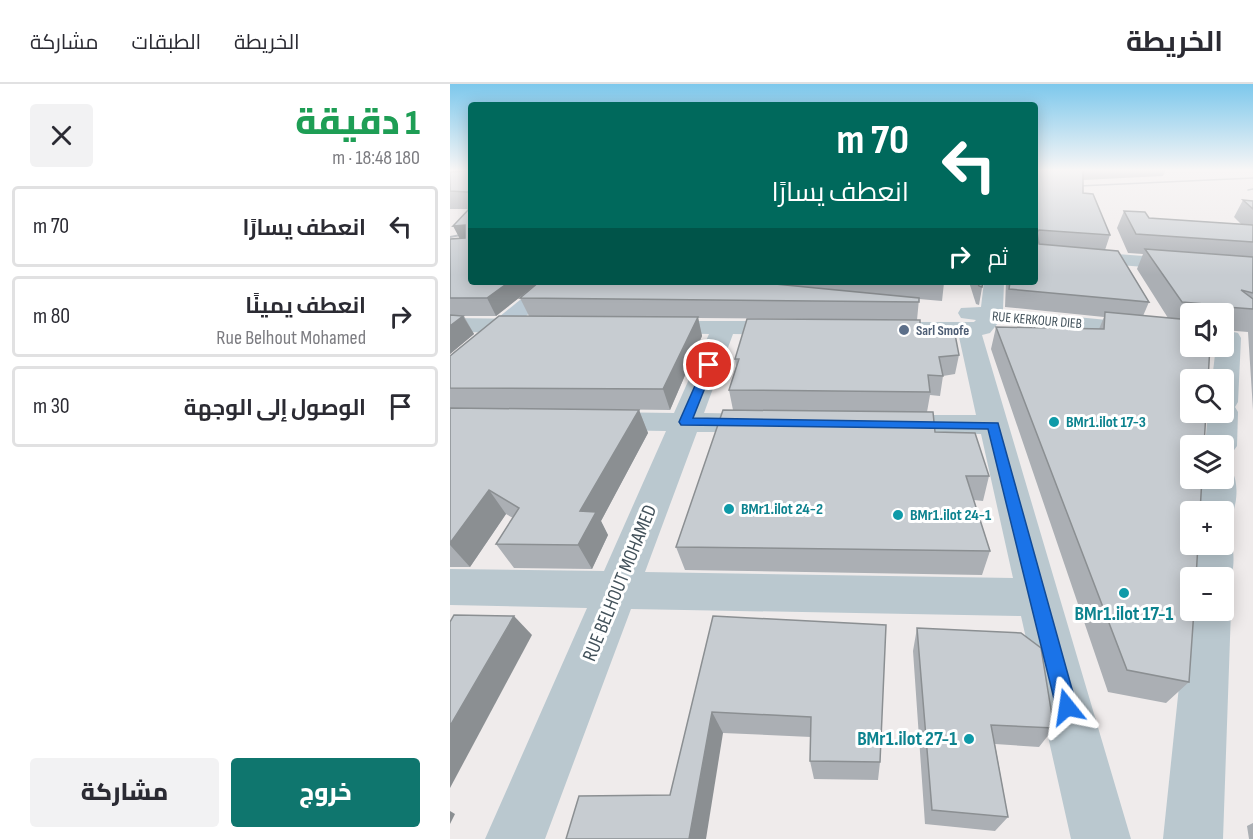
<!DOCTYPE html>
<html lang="ar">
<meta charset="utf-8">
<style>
body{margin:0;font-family:"Sofia Sans Condensed",Cairo,sans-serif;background:#f2f2f3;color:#2b2b33;direction:rtl;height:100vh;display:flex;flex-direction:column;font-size:22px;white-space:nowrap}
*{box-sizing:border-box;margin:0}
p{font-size:20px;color:#7c7c81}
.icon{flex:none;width:33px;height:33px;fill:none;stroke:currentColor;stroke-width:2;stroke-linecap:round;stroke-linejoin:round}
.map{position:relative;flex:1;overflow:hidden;direction:ltr}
.drawer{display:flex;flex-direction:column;background:#fff;width:450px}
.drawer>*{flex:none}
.top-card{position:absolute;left:18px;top:18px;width:570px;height:183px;border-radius:6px;box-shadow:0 3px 15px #0003;direction:rtl;background:#00695c;color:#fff;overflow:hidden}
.fabs{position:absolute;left:730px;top:219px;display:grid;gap:12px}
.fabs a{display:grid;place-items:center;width:54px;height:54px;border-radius:6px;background:#fff;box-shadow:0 3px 15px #0003;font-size:30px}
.pin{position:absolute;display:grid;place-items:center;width:51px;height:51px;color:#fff;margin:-26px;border:3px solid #fff;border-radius:50%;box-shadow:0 2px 6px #0007}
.me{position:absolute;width:66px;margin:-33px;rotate:345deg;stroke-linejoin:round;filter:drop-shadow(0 0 4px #0008)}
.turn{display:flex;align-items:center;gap:21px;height:126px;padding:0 30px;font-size:27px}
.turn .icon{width:78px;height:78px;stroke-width:2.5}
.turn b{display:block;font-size:42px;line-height:51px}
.then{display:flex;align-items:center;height:57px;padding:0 30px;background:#0003;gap:12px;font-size:22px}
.round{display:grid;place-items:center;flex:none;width:63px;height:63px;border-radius:6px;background:#f2f2f3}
.summary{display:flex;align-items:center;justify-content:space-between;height:102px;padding:0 30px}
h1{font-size:36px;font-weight:800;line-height:45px;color:#1e9e55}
.primary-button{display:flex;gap:12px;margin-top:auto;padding:12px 30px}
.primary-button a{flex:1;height:69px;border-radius:6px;background:#0f766e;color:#fff;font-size:24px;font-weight:800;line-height:69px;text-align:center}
.primary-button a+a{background:#f2f2f3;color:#2b2b33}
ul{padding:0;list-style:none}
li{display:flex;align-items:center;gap:18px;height:81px;margin:0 12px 9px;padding:0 18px;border:3px solid #e1e1e2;border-radius:6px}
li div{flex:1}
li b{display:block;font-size:22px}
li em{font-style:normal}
header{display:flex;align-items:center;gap:36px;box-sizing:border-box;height:84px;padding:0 30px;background:#fff;border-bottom:2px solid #e1e1e2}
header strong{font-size:28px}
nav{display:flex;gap:33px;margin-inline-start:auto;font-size:21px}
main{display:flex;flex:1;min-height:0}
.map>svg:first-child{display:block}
</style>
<header>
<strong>الخريطة</strong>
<nav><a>الخريطة</a><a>الطبقات</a><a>مشاركة</a></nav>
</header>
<main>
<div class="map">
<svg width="803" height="755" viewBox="0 0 803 755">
<rect width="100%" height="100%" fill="#efebeb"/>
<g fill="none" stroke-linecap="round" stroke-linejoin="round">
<!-- street -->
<g fill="#bac8cf" fill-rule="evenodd">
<path d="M585 164 803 180V192L585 174Z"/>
<path d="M534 198H554L553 226 741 244V258L548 239 540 249 532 251 681 755H621L571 532 181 525 95 755H35L137 524 0 521V485L154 487 216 347 149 346 138 344 134 337 138 330 149 328 224 329 259 250 205 249 197 247 193 242 197 237H340L348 239 352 244 348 249 340 251 283 250 254 329 314 330 325 332 329 339 325 346 314 348H247L195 488 563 494 531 350 440 349 429 347 425 340 429 333 440 331H526L509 253 452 250 448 245 452 240 460 238H524L526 236 511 234 508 229 511 224 531 223Z"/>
<path d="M0 234 82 235 90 237 94 242 90 247 82 249 0 248Z"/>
<path d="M779 247 788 249 791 254 788 318 785 323 788 328 787 362 782 369 774 372V362H755L758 328H774V296H762L766 262H774V248Z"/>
<path d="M774 383 781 385C790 400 787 423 779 438L774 439V428H748L752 394H774Z"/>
<path d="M774 448 778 449C786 465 786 493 774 507V494H740L744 460H774Z"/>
<path d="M774 512 781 526 773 755H713L737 526 741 518V526H774Z"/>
</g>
<!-- secondary -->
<path fill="#bac9d4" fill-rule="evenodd" d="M92 198H114L9 292 0 294V273Z"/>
<!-- rail-far1 -->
<g stroke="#adb1b7" stroke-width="1.5">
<path d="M585 104 803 94"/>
<path d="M798 106 803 105"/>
</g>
<!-- rail -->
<path stroke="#adb1b7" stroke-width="2" d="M0 153 21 149"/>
</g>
<!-- wall -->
<g fill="#abafb4">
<path d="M21 85V198H89L46 232H14L24 250 0 270V155L10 154 20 125H0V88Z"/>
<path d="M585 85H716L713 92 633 96V109L660 151 655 166 699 218 693 232 718 234 687 185 693 170 678 169 667 144 674 127 699 134 791 140 784 133 793 116 803 117V326L798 248 774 246V230H741L739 598 716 619 658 608 541 265 546 243 649 245 654 233 555 223 556 198H585Z"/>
<path d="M89 198H494V199L492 217 469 215 467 236 248 234 252 252 220 326 139 325 189 326 198 349 151 437 158 451 142 485 64 484 46 460 63 434 56 430 20 483H0V272L79 232 70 214Z"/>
<path d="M519 198H533L529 221 526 220Z"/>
<path d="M470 245 509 271 505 290 493 292 490 312 480 311 477 328 485 348 539 392 533 417 524 416 540 467 532 491 235 486 226 463 283 326 279 306 286 283 285 275Z"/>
<path d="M263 532 430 678 428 696 364 695 360 677 361 653 273 649 220 711Z"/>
<path d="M467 544 604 644 589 663 545 660 558 733 545 747 475 740 463 567Z"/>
<path d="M803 739V755H799L797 742Z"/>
</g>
<!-- shaded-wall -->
<g fill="#8b8f92">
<path d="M21 106V115L17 108Z"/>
<path d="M15 141 21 153 11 157 3 142Z"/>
<path d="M59 198H89L46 232 37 214Z"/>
<path d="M13 232 24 250 0 270V242Z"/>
<path d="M248 233 252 252 220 326 213 305Z"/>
<path d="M189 326 198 349 151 437 158 451 142 485 128 461 130 427Z"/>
<path d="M39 406 56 430 20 483 0 461V459Z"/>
<path d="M64 532 82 551 0 704V642Z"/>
<path d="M262 628 273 649 256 755H239Z"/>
<path d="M0 727 5 730 0 740Z"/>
</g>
<!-- building -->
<g fill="#c7ccd1" stroke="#8b8f92" stroke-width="1.5">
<path d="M14 85H21V106L17 108 0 107V88L14 87Z"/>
<path d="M585 85H633V109L643 110 660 151 589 146 587 148 589 160 668 167 699 218 559 205 560 198H585Z"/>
<path d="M793 116 803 117V125Z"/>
<path d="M21 123V198H59L37 214H0V155L15 154V141L3 142Z"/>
<path d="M674 127 695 128 699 134 803 141V158L686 150Z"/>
<path d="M695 165 803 173V209L791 206 803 215V225L763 222 762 230H754V220L732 218Z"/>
<path d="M89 198H305L469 214V218L70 214Z"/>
<path d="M527 198H533L532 203 529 202Z"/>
<path d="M655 228 741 236V262H760L758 296H741V328H756L754 362H741V394H752L750 428H741V460H748L746 494H741V526H744L739 598 677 586 546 243 654 245Z"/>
<path d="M0 231 13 232 0 242Z"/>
<path d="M49 232 248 233 213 305 0 304V272Z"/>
<path d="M297 235 470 236V245H504L509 271 489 273 493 292 478 291 480 308 279 306 289 275H285Z"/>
<path d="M0 324 189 326 130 427 146 428 128 461 46 460 69 424 39 406 0 459Z"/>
<path d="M273 326 483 328 485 348 525 349 539 392H516L540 467 226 463Z"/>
<path d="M4 531 64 532 0 642V538Z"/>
<path d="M263 532 436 541 430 678 360 677 361 633 262 628 239 755H116L129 712 220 711Z"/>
<path d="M467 544 571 549 591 564 604 644 541 641 558 733 482 726Z"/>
</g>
<!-- sky -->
<linearGradient id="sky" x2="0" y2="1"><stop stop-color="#7dc8ec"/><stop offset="0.45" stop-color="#f8f6f6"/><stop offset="1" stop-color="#f8f6f6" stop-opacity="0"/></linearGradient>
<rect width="803" height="191" fill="url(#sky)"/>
<!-- route -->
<path fill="#1a73e8" stroke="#114b97" stroke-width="1.5" d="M255 279 264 281 243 334 548 339 627 623 624 631 617 634 609 631 606 623 538 345 231 341 229 338Z"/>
<!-- markers -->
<circle fill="#5c6f8a" stroke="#fff" stroke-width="2" cx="454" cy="246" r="6"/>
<g fill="#0f9aa8" stroke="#fff" stroke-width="2">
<circle cx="604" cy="338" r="6"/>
<circle cx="279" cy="425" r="6"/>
<circle cx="448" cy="431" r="6"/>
<circle cx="674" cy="509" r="6"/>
<circle cx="519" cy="655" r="6"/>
</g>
<g text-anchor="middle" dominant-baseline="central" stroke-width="6" stroke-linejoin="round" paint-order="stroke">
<!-- far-street labels -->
<g font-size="14" fill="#42515a" stroke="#fff">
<text transform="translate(587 236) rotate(5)">RUE KERKOUR DIEB</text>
</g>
<!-- far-service labels -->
<g font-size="14" font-weight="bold" fill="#4e5e75" stroke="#fff" text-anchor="start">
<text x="466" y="246">Sarl Smofe</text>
</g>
<!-- culture labels -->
<g font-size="16" font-weight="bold" fill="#0d838f" stroke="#fff" text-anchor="start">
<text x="616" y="338">BMr1.ilot 17-3</text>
<text x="291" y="425">BMr1.ilot 24-2</text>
<text x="460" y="431">BMr1.ilot 24-1</text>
</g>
<!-- near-street labels -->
<g font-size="20" fill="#42515a" stroke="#fff">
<text transform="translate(170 499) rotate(-68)">RUE BELHOUT MOHAMED</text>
</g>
<!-- near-culture labels -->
<g font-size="20" font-weight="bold" fill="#0d838f" stroke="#fff">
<text x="674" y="530">BMr1.ilot 17-1</text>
<text x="507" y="655" text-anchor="end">BMr1.ilot 27-1</text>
</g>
</g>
</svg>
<div class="fabs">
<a><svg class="icon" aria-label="sound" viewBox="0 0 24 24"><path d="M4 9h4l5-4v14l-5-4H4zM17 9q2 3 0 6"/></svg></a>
<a><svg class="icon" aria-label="search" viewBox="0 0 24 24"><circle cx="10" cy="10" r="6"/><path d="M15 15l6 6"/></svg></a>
<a><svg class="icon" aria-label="layers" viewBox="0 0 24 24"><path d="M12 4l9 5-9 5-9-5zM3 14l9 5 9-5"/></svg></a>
<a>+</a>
<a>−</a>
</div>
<div class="pin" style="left:259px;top:281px;background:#d93025"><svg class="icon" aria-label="arrive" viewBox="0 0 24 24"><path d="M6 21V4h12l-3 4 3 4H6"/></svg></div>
<svg class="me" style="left:617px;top:623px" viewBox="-20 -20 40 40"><path d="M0-17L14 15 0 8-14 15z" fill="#1a73e8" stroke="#fff" stroke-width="4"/></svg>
<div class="top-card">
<div class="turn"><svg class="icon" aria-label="left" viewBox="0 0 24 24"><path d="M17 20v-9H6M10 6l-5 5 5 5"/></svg><div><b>70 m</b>انعطف يسارًا</div></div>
<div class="then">ثم<svg class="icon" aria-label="right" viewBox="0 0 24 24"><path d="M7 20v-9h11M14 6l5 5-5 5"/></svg></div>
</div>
</div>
<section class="drawer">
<div class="summary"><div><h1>1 دقيقة</h1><p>180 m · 18:48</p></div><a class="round"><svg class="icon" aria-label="close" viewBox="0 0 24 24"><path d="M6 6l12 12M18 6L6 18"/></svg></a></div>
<ul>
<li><svg class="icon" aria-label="left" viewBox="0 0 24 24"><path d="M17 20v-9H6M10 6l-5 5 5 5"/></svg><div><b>انعطف يسارًا</b></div><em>70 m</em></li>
<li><svg class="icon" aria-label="right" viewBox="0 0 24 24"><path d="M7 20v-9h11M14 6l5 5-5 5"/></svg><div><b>انعطف يمينًا</b><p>Rue Belhout Mohamed</p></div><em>80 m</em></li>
<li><svg class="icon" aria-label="arrive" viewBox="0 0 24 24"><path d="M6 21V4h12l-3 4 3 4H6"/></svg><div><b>الوصول إلى الوجهة</b></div><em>30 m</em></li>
</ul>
<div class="primary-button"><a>خروج</a><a>مشاركة</a></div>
</section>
</main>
